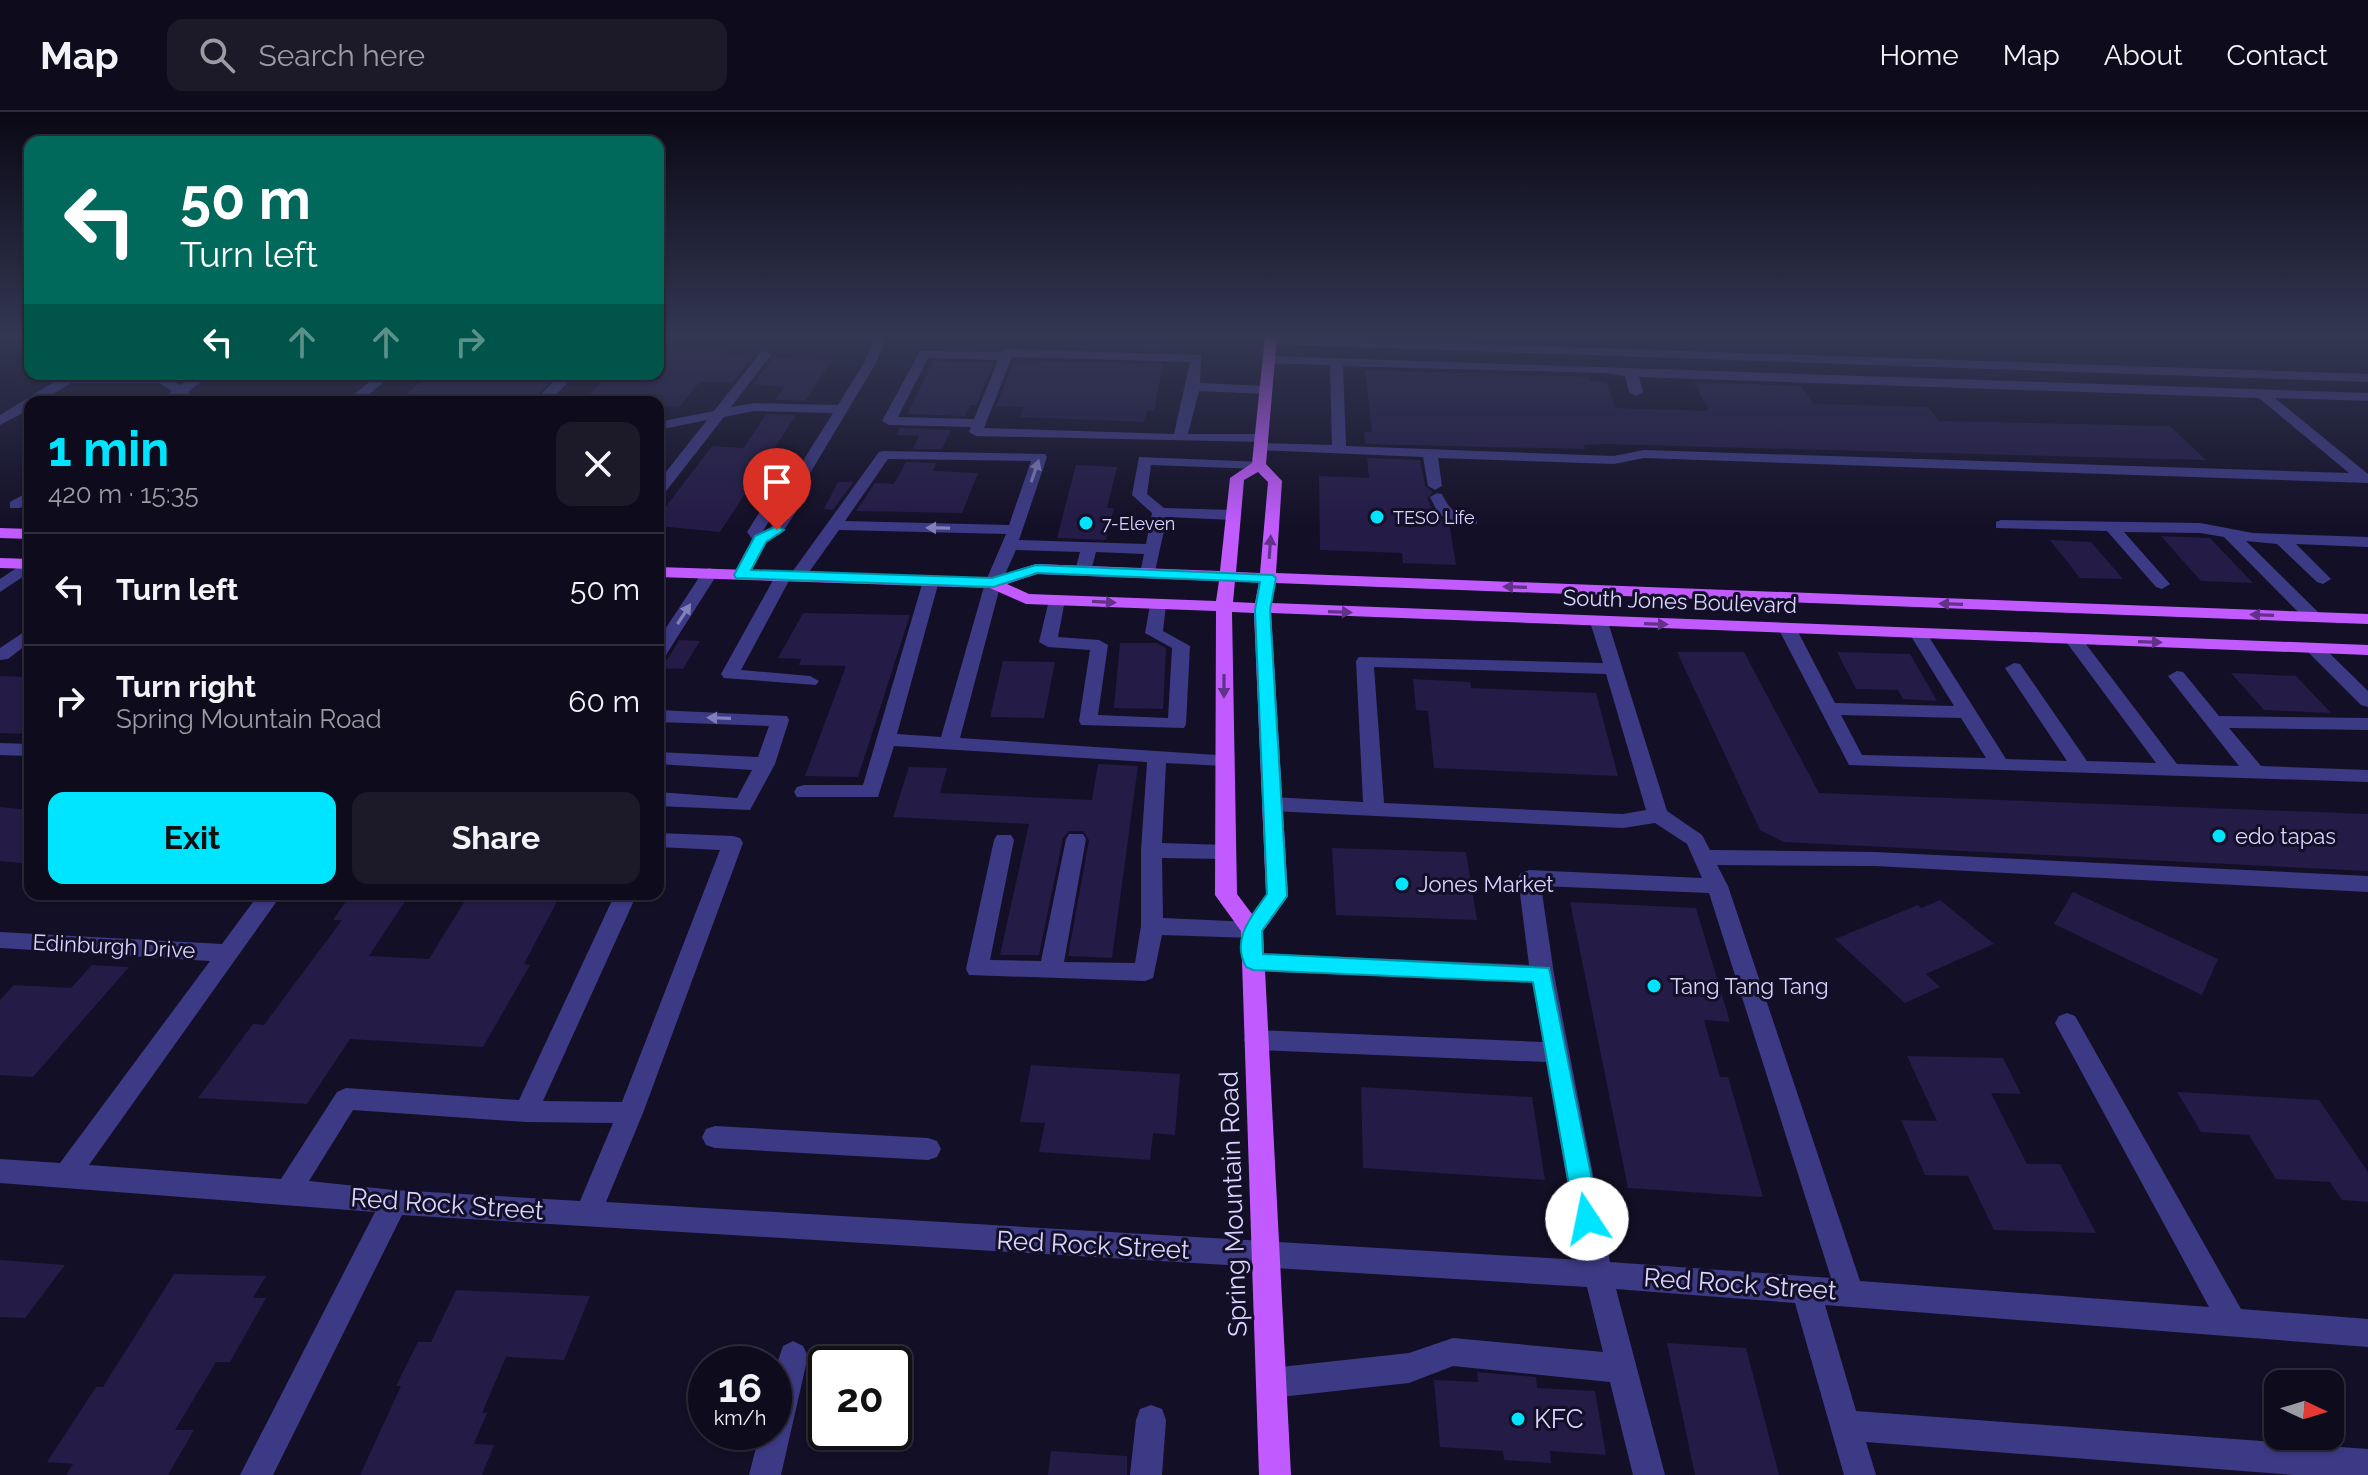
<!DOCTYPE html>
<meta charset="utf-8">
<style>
body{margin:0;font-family:Raleway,sans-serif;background:#1c1929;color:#f1f3f6;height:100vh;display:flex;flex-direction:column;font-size:30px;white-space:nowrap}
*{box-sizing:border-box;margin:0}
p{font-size:26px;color:#9b9ba3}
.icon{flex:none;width:44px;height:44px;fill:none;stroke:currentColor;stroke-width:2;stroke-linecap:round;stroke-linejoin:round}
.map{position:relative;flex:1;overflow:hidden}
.sheet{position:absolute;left:24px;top:284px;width:640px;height:504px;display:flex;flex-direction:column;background:#0e0b1c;border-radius:16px;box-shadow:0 2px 6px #0004,0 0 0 2px #2e2b3b}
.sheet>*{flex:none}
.banner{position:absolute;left:24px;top:24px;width:640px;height:244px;border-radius:16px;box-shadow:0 2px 6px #0004,0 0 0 2px #2e2b3b;background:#00695c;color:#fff;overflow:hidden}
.needle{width:52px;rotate:94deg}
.buttons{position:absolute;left:2264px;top:1258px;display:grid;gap:16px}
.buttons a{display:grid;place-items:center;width:80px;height:80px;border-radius:16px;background:#0e0b1c;box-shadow:0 2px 6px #0004,0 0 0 2px #2e2b3b;font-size:40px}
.speed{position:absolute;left:688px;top:1234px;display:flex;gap:16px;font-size:40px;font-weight:700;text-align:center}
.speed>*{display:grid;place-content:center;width:104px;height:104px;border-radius:50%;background:#0e0b1c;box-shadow:0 2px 6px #0004,0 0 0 2px #2e2b3b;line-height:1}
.speed small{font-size:20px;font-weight:400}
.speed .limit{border:4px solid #111;border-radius:12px;background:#fff;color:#111}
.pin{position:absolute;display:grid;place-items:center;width:68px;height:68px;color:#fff;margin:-82px -34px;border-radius:50% 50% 50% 0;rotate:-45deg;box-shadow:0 0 8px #0007}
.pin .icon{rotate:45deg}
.me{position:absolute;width:88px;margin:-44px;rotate:349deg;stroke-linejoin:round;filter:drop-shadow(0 0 6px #0008)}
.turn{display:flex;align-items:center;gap:28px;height:168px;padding:0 24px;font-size:36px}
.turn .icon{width:104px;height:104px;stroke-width:2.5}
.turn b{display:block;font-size:56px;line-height:68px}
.lanes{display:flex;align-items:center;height:76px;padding:0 24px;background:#0003;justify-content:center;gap:40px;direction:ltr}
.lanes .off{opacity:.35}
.round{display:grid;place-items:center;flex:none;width:84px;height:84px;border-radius:16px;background:#1c1929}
.head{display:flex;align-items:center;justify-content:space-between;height:136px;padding:0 24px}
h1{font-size:48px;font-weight:700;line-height:60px;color:#00e5ff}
.primary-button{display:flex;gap:16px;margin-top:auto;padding:16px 24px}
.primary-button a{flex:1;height:92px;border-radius:16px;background:#00e5ff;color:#111;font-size:32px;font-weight:700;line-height:92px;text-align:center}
.primary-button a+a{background:#1c1929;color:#f1f3f6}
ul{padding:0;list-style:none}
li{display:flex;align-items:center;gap:24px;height:112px;padding:0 24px;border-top:2px solid #2e2b3b}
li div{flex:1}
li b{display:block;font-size:30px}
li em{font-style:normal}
header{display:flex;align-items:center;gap:48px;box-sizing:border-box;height:112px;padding:0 40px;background:#0e0b1c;border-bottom:2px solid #2e2b3b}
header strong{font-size:38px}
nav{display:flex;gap:44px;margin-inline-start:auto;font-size:28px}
.search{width:560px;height:72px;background:#1c1929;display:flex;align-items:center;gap:20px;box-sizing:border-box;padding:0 28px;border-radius:16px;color:#9b9ba3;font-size:30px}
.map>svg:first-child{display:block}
</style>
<header>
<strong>Map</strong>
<div class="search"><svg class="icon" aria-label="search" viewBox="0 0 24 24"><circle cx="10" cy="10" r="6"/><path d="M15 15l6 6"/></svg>Search here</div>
<nav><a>Home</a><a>Map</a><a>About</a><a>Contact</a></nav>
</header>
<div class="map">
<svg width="2368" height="1363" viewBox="0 0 2368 1363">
<rect width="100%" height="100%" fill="#130f26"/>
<!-- building -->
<g fill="#241b47">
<path d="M1064 224H1169L1166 239 1064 236Z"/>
<path d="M658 234 729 236 723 244 753 245 732 271 700 270 679 295 658 294V290H582L609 262H658Z"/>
<path d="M773 246 832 248 805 289 775 288 784 275 753 272Z"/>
<path d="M933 249 994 251 976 293H970L965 304 907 302Z"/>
<path d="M1039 249 1163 252 1154 299 1147 298 1144 310 1020 305 1024 295 996 294 1013 251 1038 252Z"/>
<path d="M1365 258 1588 265 1590 269 1606 270 1616 296 1709 299 1694 270 1801 274 1814 292 1928 295 1939 309 2170 314 2206 348 1604 332 1584 333 1585 337 1365 332 1364 320H1372Z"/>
<path d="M429 262H525L519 268 550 269 531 290H398Z"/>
<path d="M766 302 796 303 720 420 658 414V405L712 334 744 336Z"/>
<path d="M900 316 951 318 942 337H913L919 324 896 323Z"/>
<path d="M1367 346 1420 348 1425 374 1433 380 1427 386 1436 404 1449 410 1456 453 1403 451 1402 441 1320 438 1319 364 1369 366Z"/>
<path d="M906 350 936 351 933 359 978 361 962 401 856 399 875 371 894 372Z"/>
<path d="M1076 353 1117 355 1107 396H1114L1106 428 1057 426Z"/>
<path d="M838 370H853L833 398 824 397Z"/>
<path d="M2161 424 2210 426 2253 471 2201 469Z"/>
<path d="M2050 428 2091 430 2123 467 2080 466Z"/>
<path d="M803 501 910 503 858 665 805 664 846 554 799 553 801 547 778 546Z"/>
<path d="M679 528 700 529 683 557 658 556V550L667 548Z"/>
<path d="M1120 531H1157L1166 536 1163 597 1114 596Z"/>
<path d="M1677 540H1744L1819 681 2368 702V759L1784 730 1760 718Z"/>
<path d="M1837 540 1910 542 1937 589 1903 587 1898 578 1856 577Z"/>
<path d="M1003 549 1055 550 1044 606 990 605Z"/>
<path d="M2231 561 2296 564 2331 601 2264 598Z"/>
<path d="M0 564 30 565V622L0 621Z"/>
<path d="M1413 567 1470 570 1471 576 1596 581 1618 664 1434 656 1428 599 1416 598Z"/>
<path d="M1098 652 1138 654 1112 846 1068 844 1089 728 1083 719H1069L1063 726 1039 843H1000L1029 712 893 705 909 655 947 656 940 681 1092 688Z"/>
<path d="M0 695 30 698V752L0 749Z"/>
<path d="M1332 736 1466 740 1477 808 1336 803Z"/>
<path d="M2073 780 2218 847 2202 883 2054 812Z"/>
<path d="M351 782H410L369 844 429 847 469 782H561L524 852 530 853 483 935 350 927 307 992 198 986 253 912 264 913 342 808H333Z"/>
<path d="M1940 788 1994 832 1926 862 1940 875 1905 891 1835 827 1918 793 1921 796Z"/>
<path d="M1570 790 1696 796 1730 910 1704 908 1720 965H1728L1763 1085 1628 1076Z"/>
<path d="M92 853 129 855 33 965 0 963V888L14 873 71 876Z"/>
<path d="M1907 944 2003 946 2021 982 1991 981 2027 1052H2060L2096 1121 1994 1118 1968 1064 1925 1063 1901 1008 1937 1009Z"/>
<path d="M1031 953 1180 962 1175 1023 1153 1021 1150 1048 1039 1040 1045 1011 1020 1010Z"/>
<path d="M1361 975 1532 985 1545 1068 1363 1056Z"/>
<path d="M2177 980 2319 988 2368 1060V1090L2342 1088 2330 1070 2276 1067 2249 1023 2201 1020Z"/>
<path d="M0 1148 65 1153 25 1206 0 1205Z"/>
<path d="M174 1162 266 1164 253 1186H266L230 1250H216L175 1318H194L168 1363H66L73 1352 47 1350 96 1275H103Z"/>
<path d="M456 1178 590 1184 564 1248 506 1245 482 1301H487L474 1332 494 1333 482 1363H360L401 1274H396L418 1230H431Z"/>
<path d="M1667 1231 1746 1236 1779 1363H1695Z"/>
<path d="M1477 1260 1536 1265 1537 1276 1595 1279 1606 1343 1550 1339 1551 1351 1504 1348 1503 1339 1440 1335 1434 1268 1478 1270Z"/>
<path d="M1051 1339 1127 1344V1363H1048Z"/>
</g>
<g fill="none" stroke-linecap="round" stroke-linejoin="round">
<!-- minor -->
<g fill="#3d3a85" fill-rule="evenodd">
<path d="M868 224H880L885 229 876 251 794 388 796 400 782 421 766 430 747 466H735L733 463 752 427 747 420 764 393 780 385 833 301 754 299 724 305 663 383 658 384V370L707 308 658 318V310L714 299 761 240 765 239 771 243 731 295 754 291 838 293 864 251 873 230ZM780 397 771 415 763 419 775 399Z"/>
<path d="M1271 225 2368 262V270L1267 232V226Z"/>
<path d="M1007 237 1201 243 1200 271 1266 274 1273 278 1266 282 1199 279 1188 322H1262L1269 326 1262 330 976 324 969 320 971 315 889 313 882 309 920 239 1001 240ZM1012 245 1190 250 1174 322 984 316ZM928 246 998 248 974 307 898 305Z"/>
<path d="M1269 244 2368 281V289L2275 286 2368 362V371L1644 346 1614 352 1438 346 1442 374 1435 378 1428 374 1423 345 1256 338 1254 335 1261 331 1332 333 1330 253 1265 251 1263 248ZM1343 254 1605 261 1625 264 1629 280 1636 284 1643 280 1639 265 2259 286 2349 361 1644 338 1614 344 1346 334Z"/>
<path d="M67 262 161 263 181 273 196 262H211L188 280 197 290H183L179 286 173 290H157L172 279 159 271H71L40 290H30V297L0 313V303Z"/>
<path d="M379 262H393L360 290H345Z"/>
<path d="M558 265 570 268 549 290H534Z"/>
<path d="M884 339 1045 342 1047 345 1019 428 1146 432 1152 401 1132 383 1139 345 1264 350V356L1259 357 1151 353 1147 382 1164 396 1233 398 1241 403 1233 408 1167 405 1154 464H1142L1140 461 1144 442 1096 440 1091 459 1083 464 1075 459 1080 440 1016 438 1001 471 960 626 1232 644 1235 648 1225 654 1166 651 1162 731 1225 733 1232 735 1235 740 1232 745 1225 747 1162 746 1163 806 1252 810 1260 812 1263 818 1260 824 1252 826 1162 823 1153 866 1145 869 969 863 966 857 994 728 997 723H1011L1014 728 990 848 1041 849 1066 727 1069 722H1083L1086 727 1064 850 1135 851 1141 814V738L1147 650 894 634 878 685H797L794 680 797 675 804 673H863L923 469 931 464 939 469 897 622 941 625 985 471 1006 422 839 418 804 467 798 469 791 465 741 558 810 564 819 569 816 573 724 566 721 562 777 461 783 459 790 463 879 340ZM888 347 1031 349 1009 413 845 409Z"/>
<path d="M30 379V390L20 396H10V390Z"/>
<path d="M1437 381 1442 382C1452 402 1456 401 1477 406V412L1460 411 1439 403 1430 385Z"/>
<path d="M2001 408 2200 411 2253 421 2368 425V435L2296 432 2331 467 2323 472 2317 470 2277 432 2246 429 2319 501 2322 505 2313 510 2307 509 2224 425 2200 421 2124 420 2170 472 2162 477 2156 475 2107 419 1996 416V410Z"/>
<path d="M30 447V460L0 480V467Z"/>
<path d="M710 456 718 461 664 546 658 547V528L704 458Z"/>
<path d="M1057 483 1065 488 1058 525 1099 528 1108 533 1098 603 1168 606 1172 536 1145 521 1150 493 1152 489H1164L1166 493 1163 519 1190 534 1186 612 1184 616 1081 613 1079 609 1090 538 1048 535 1039 530 1049 488Z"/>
<path d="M1599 505 1608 510 1667 699 1702 723 1710 738 1875 740 2368 764V780L1875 754 1717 753 1728 774 1860 1169 2209 1195 2055 911 2059 904 2067 901 2075 904 2241 1197 2368 1207V1235L1825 1193 1856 1299 2368 1337V1363H2294L1866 1330 1876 1363H1844L1795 1191 1616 1177 1665 1363H1633L1610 1270 1453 1254 1409 1271 1271 1286 1260 1282 1256 1271 1260 1260 1271 1256 1409 1241 1453 1226 1603 1240 1587 1175 402 1103 273 1363H240L375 1100 0 1071V1047L60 1051 210 849 0 836V820L222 832 259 782H282L89 1053 281 1067 337 980 346 976 519 988 615 782H637L543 989 622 990 720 738 658 735V721L733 724 740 726 743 731 643 1001 606 1090 1581 1148 1546 950 1256 938 1247 935 1244 928 1247 921 1256 918 1543 930 1532 870 1253 859 1245 856 1242 850 1245 844 1253 841 1529 853 1518 766 1521 761 1529 758 1702 766 1687 732 1655 711 1623 716 1272 699 1262 692 1272 685 1363 690 1356 549 1359 545 1603 551 1590 510ZM1374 555 1606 562 1646 698 1623 702 1384 691ZM1541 774 1709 781 1831 1166 1610 1150 1554 862ZM353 998 526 1010 613 1011 580 1089 394 1078 309 1069Z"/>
<path d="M1787 511 1796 516 1835 591 1954 594 1909 521 1918 516 1924 517 2006 647 2067 649 2005 556 2014 551 2020 552 2087 649 2156 651 2064 527 2073 522 2079 523 2177 652 2239 654 2168 564 2177 559 2183 560 2219 604 2368 606V618L2229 616 2261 654 2368 658V670L1849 653 1778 516ZM1841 603 1961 606 1986 646 1862 643Z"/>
<path d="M30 516V530L8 547 0 548V536Z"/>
<path d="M2314 531 2320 532 2368 579V595L2361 593 2308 540 2305 536 2308 532Z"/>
<path d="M658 598 787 604 789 608 775 652 750 698 658 694V680L737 686 752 658 658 652V640L758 645 769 614 658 610Z"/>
<path d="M0 631 30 632V644L0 643Z"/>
<path d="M715 1014 928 1026 937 1029 941 1037 937 1045 928 1048 715 1036 706 1033 702 1025 706 1017Z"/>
<path d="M793 1229 803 1234 808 1244 781 1363H749L760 1320H774V1261L783 1234Z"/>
<path d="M1151 1293 1162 1297 1166 1308 1162 1363H1130L1136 1308 1140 1297Z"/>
</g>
<!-- major -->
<g fill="#c25bff" fill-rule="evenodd">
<path d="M1265 224H1277L1266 352 1282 369 1276 461 2368 502V512L1275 471 1272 491 2368 533V543L1271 501 1288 784 1263 819 1291 1363H1259L1241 819 1215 783 1216 499 1026 492 990 476 658 465V455L992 466 1036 452 1220 459 1230 366 1252 351ZM1258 360 1268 370 1260 461 1236 460 1244 368ZM1037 462 1219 469 1216 489 1029 482 1007 472ZM1235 469 1259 470 1255 491 1233 490ZM1232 500 1254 501 1266 783 1252 802 1237 782Z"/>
<path d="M0 416 30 417V427L0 426Z"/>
<path d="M0 446 30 447V457L0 456Z"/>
</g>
</g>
<!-- one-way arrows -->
<defs><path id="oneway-solid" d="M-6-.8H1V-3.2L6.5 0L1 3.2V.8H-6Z" transform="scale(2)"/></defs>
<g fill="#837fbc">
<use href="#oneway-solid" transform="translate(1035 359) rotate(-71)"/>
<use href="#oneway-solid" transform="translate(938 416) rotate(-179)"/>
<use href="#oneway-solid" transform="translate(684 502) rotate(-57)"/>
<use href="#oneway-solid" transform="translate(719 606) rotate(-178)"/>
</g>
<g fill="#623188">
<use href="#oneway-solid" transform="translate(1270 435) rotate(-86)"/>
<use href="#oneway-solid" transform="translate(1515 475) rotate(-178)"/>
<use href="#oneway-solid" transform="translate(1104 490) rotate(3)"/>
<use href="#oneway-solid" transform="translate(1951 492) rotate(-178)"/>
<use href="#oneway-solid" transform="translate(1340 500) rotate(2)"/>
<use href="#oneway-solid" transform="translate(2262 503) rotate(-178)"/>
<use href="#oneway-solid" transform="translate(1656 512) rotate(2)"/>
<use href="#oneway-solid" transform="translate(2150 530) rotate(2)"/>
<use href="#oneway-solid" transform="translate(1224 574) rotate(90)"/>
</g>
<!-- sky -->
<linearGradient id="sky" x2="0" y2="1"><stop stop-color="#0a0815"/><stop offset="0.54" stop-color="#333752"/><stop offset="1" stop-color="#333752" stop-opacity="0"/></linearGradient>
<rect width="2368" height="414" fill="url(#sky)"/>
<!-- route -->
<path fill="#00e5ff" stroke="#0095a6" stroke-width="2" d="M777 414 784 418 766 430 751 458 992 466 1036 453 1273 463 1276 466 1270 498 1287 784 1262 819 1263 842 1549 856 1600 1107 1596 1115 1587 1118 1579 1115 1575 1107 1533 870 1253 858 1246 855C1231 827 1251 805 1267 782L1255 498 1260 470 1037 461 993 475 736 466 734 463 755 424Z"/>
<!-- markers -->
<g fill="#00e5ff" stroke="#130f26" stroke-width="3">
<circle cx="1377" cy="405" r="8"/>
<circle cx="1086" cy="411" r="8"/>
<circle cx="2219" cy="724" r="8"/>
<circle cx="1402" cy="772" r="8"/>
<circle cx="1654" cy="874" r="8"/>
<circle cx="1518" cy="1307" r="8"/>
</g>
<g text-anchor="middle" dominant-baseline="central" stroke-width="6" stroke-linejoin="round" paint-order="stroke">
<!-- far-poi labels -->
<g font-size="18" fill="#d9d4ff" stroke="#130f26" text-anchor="start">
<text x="1393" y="405">TESO Life</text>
<text x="1102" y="411">7-Eleven</text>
</g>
<!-- street labels -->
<g font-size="22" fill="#d9d4ff" stroke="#130f26">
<text transform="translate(1680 489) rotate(2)">South Jones Boulevard</text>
<text transform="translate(114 834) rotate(3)">Edinburgh Drive</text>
</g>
<!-- poi labels -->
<g font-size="22" fill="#d9d4ff" stroke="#130f26" text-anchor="start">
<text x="2235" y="724">edo tapas</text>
<text x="1418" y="772">Jones Market</text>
<text x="1670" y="874">Tang Tang Tang</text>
</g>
<!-- near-street labels -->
<g font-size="26" fill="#d9d4ff" stroke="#130f26">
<text transform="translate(447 1092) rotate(4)">Red Rock Street</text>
<text transform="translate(1233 1092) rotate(-92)">Spring Mountain Road</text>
<text transform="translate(1093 1133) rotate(3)">Red Rock Street</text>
<text transform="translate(1740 1172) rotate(4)">Red Rock Street</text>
</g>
<!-- near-poi labels -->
<g font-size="26" fill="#d9d4ff" stroke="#130f26" text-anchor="start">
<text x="1534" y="1307">KFC</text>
</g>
</g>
</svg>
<div class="buttons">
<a><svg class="needle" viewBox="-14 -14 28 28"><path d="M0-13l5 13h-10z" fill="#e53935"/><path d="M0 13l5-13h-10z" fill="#9b9ba3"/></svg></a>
</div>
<div class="speed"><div>16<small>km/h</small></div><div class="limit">20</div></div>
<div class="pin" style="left:777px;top:418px;background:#d93025"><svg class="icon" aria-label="arrive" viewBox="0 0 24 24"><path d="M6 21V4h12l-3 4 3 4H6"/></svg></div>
<svg class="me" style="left:1587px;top:1107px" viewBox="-20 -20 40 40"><circle r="19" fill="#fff"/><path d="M0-13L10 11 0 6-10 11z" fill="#00e5ff"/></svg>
<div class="banner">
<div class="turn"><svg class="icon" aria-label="left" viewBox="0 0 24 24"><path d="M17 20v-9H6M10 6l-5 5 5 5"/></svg><div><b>50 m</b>Turn left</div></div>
<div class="lanes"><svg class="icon" aria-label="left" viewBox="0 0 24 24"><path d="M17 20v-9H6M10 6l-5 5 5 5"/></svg><svg class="icon off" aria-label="ahead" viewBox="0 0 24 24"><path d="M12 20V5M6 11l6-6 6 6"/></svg><svg class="icon off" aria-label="ahead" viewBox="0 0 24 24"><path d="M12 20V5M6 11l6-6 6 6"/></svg><svg class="icon off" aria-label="right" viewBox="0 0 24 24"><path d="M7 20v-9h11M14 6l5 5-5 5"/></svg></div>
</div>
<section class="sheet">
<div class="head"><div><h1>1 min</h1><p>420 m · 15:35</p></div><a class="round"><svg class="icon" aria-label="close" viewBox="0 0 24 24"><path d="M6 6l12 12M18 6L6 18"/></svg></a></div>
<ul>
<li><svg class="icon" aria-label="left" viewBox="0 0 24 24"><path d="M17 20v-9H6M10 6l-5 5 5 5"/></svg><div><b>Turn left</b></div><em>50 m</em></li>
<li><svg class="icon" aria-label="right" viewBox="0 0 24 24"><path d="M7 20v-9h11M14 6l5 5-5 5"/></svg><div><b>Turn right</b><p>Spring Mountain Road</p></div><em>60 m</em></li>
</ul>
<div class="primary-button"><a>Exit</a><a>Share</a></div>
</section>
</div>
